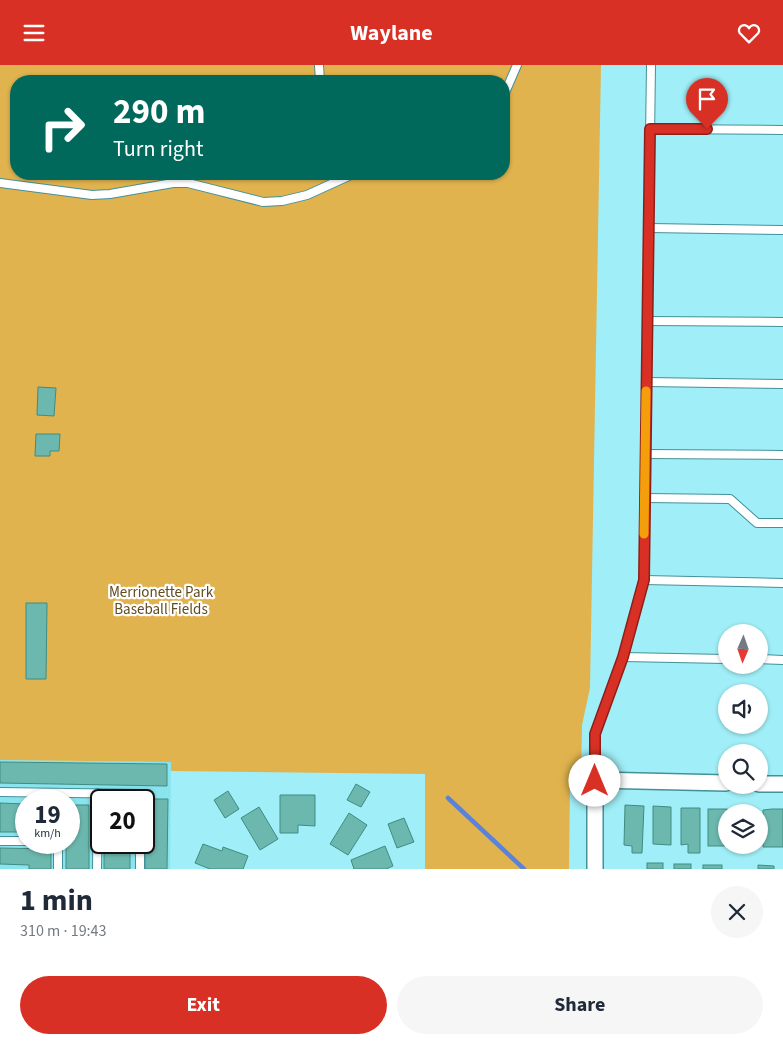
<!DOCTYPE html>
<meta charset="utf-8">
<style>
body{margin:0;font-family:"Source Sans 3",sans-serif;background:#f6f6f7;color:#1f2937;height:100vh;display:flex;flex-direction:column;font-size:19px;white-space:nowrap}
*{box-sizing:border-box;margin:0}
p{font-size:16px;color:#747a83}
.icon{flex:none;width:28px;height:28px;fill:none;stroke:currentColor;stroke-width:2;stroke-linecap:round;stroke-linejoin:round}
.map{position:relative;height:804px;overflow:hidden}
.side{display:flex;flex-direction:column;background:#fff;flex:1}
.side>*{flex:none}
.top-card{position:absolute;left:10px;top:10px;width:500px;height:105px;border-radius:20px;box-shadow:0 1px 4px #0004;background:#00695c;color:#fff;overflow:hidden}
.needle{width:32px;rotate:182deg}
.tools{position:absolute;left:718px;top:559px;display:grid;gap:10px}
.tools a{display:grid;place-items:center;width:50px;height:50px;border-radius:50%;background:#fff;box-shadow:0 1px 4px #0004;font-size:25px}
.speed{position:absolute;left:15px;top:724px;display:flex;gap:10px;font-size:25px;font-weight:700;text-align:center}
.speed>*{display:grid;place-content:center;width:65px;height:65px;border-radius:50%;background:#fff;box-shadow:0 1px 4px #0004;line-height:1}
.speed small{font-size:12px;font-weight:400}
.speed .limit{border:2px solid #111;border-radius:8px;background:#fff;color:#111}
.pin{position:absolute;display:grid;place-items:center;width:42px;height:42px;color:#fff;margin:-51px -21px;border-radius:50% 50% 50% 0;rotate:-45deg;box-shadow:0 0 5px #0007}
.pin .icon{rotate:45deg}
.me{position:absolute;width:55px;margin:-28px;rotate:0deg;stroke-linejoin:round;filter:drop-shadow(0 0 4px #0008)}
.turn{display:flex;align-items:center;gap:18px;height:105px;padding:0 20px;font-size:22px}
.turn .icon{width:65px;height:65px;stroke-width:2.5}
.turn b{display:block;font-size:35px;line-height:42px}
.round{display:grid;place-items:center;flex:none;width:52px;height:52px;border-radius:26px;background:#f6f6f7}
.head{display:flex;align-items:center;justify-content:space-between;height:85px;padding:0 20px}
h1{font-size:30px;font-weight:700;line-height:38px}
.primary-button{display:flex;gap:10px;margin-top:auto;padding:10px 20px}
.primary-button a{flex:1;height:58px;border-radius:30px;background:#d93025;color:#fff;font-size:20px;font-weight:700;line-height:58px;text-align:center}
.primary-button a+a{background:#f6f6f7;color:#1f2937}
header{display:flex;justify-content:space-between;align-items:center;height:65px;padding:0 20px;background:#d93025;color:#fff;font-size:22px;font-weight:700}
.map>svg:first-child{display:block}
</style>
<header><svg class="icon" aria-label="menu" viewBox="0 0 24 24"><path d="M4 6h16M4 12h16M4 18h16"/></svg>Waylane<svg class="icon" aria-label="heart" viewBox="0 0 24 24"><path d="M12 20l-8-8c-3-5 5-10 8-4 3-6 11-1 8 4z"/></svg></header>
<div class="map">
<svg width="783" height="804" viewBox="0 0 783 804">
<rect width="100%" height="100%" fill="#a0eef7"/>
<!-- built -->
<path fill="#8ae4ee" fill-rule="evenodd" d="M0 695 171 697 170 804H0ZM26 735H69V778H26ZM101 735H144V778H101Z"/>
<!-- green -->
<path fill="#e0b34e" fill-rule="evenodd" d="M0 0H601L590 623 582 660 581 710 570 711 569 804H425V709L171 706V697L0 695ZM16 16H504V109H16Z"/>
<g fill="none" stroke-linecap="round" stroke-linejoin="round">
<!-- stream -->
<path stroke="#5b82da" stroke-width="4.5" d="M448 733 524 804"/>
</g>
<!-- building -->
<g fill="#6cb8ae" stroke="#3f8c83">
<path d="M38 322 56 323 54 351 37 350Z"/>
<path d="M36 369H60L59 386H50V391H35Z"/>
<path d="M26 538H47L46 614H26Z"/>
<path d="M0 697 167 699V721L0 718Z"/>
<path d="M356 719 370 727 361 742 347 735Z"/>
<path d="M228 726 239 744 225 753 214 735Z"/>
<path d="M280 730H315V761L298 760V768H280Z"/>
<path d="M145 734H168L167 804H145Z"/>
<path d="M0 738 26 739V767H0Z"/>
<path d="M69 740H89V804H66V778H69Z"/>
<path d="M625 740 644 741 642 788H632V781L624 780Z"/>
<path d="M653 741 671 742V780L653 779Z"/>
<path d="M259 742 278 774 260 785 241 753Z"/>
<path d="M681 743H700V788H688V779L681 780Z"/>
<rect x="708" y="744" width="19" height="37"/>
<rect x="737" y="744" width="17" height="4"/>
<path d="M772 744H783V782H763V745Z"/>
<path d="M349 748 367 760 348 790 330 779Z"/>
<path d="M404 753 414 777 397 783 388 759Z"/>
<rect x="104" y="778" width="26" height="26"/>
<path d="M203 779 222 786 223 782 248 791 243 804H210L195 798Z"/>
<path d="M385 781 393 801 386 804H354L351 795Z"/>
<path d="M0 783 51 784V804H29V800L0 799Z"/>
<rect x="647" y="798" width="16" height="6"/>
<rect x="674" y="799" width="17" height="5"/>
<rect x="703" y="800" width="19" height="4"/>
<path d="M758 800 774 801V804H758Z"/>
</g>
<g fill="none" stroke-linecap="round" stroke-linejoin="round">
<!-- service casing -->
<g stroke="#43919a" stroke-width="10">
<g id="service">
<path d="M319 0 320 16"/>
<path d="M504 30 517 0"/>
<path d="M650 64 783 65"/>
<path d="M0 118 92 130 110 129 173 118H188L263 137 282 136 307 130 353 109"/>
<path d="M649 163 783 165"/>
<path d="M647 256 783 257"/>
<path d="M647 317 783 319"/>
<path d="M645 389 783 390"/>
<path d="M645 433 730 434 757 458H783"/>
<path d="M644 515 783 518"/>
<path d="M623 592 726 594"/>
<path d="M759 594 783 595"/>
<path d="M595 715V669L623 592 644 515 651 0"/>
<path d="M0 727 141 729V735"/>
<path d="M0 776H26"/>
<path d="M58 804V778"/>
<path d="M97 804 98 728"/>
<path d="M140 804V778"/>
</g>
</g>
<!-- minor casing -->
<g stroke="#43919a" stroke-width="18">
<g id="minor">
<path d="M759 719H783"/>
<path d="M595 804V715L726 718"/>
</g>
</g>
<!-- service -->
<use href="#service" stroke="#fff" stroke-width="8"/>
<!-- minor -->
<use href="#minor" stroke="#fff" stroke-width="15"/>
</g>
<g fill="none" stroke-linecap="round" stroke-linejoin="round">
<!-- route casing -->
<g stroke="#8d1f18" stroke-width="12">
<path id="route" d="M595 716V669L623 592 644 515 650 64H707"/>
</g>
<!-- route -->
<use href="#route" stroke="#d93025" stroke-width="9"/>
<!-- slow -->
<path stroke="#f59e0b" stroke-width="9" d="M644 469 646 326"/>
</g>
<g text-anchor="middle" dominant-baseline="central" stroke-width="4.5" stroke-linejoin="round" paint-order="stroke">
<!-- park labels -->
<g font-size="15" fill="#614c1f" stroke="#fff">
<text x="161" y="527">Merrionette Park<tspan x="161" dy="17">Baseball Fields</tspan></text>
</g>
</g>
</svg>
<div class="tools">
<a><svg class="needle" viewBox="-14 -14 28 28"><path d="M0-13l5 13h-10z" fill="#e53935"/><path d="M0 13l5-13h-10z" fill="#747a83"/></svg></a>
<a><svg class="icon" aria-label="sound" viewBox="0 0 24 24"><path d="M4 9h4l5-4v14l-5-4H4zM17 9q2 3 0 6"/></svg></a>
<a><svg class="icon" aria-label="search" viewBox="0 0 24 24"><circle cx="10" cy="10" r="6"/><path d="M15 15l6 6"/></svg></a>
<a><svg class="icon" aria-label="layers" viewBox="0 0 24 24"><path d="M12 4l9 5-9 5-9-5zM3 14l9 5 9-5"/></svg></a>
</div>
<div class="speed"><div>19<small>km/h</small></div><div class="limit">20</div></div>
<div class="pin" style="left:707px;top:64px;background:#d93025"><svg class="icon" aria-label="arrive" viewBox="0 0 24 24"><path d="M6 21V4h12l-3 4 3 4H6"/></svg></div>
<svg class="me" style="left:595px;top:716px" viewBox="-20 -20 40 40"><circle r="19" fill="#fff"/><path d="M0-13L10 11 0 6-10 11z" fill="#d93025"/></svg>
<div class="top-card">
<div class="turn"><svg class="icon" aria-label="right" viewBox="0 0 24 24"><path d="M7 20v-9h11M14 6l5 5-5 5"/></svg><div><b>290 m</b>Turn right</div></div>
</div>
</div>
<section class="side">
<div class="head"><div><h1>1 min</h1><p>310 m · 19:43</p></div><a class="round"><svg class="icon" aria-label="close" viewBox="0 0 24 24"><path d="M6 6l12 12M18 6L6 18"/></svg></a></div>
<div class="primary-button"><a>Exit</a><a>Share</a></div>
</section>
